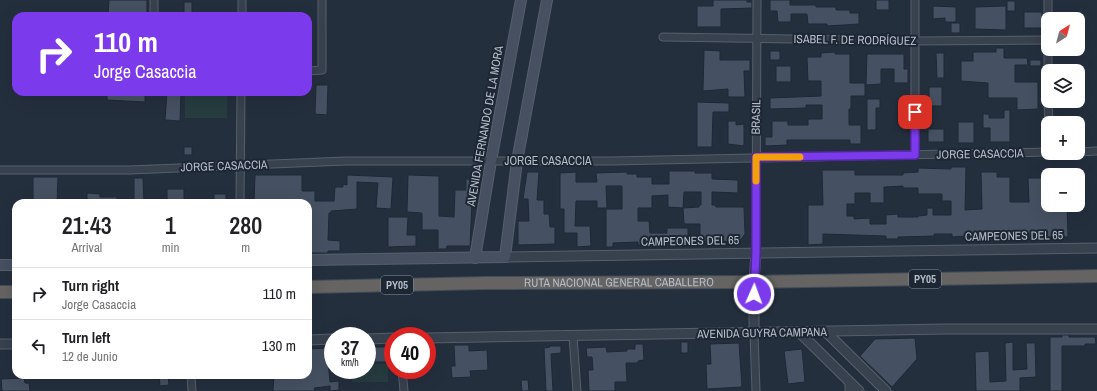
<!DOCTYPE html>
<meta charset="utf-8">
<style>
body{margin:0;font-family:"Archivo Narrow",sans-serif;background:#f6f6f6;color:#202124;height:100vh;display:flex;flex-direction:column;font-size:15px;white-space:nowrap}
*{box-sizing:border-box;margin:0}
p{font-size:13px;color:#757577}
.icon{flex:none;width:22px;height:22px;fill:none;stroke:currentColor;stroke-width:2;stroke-linecap:round;stroke-linejoin:round}
.map{position:relative;flex:1;overflow:hidden}
.details{position:absolute;left:12px;top:199px;width:300px;height:180px;display:flex;flex-direction:column;background:#fff;border-radius:12px;box-shadow:0 4px 16px #0002}
.details>*{flex:none}
.guide{position:absolute;left:12px;top:12px;width:300px;height:84px;border-radius:12px;box-shadow:0 4px 16px #0002;background:#7c3aed;color:#fff;overflow:hidden}
.needle{width:26px;rotate:36deg}
.fabs{position:absolute;left:1041px;top:12px;display:grid;gap:8px}
.fabs a{display:grid;place-items:center;width:44px;height:44px;border-radius:8px;background:#fff;box-shadow:0 4px 16px #0002;font-size:20px}
.speed{position:absolute;left:324px;top:327px;display:flex;gap:8px;font-size:20px;font-weight:700;text-align:center}
.speed>*{display:grid;place-content:center;width:52px;height:52px;border-radius:50%;background:#fff;box-shadow:0 4px 16px #0002;line-height:1}
.speed small{font-size:10px;font-weight:400}
.speed .limit{border:6px solid #d22;background:#fff;color:#111}
.pin{position:absolute;display:grid;place-items:center;width:34px;height:34px;color:#fff;margin:-17px;border-radius:8px;box-shadow:0 2px 6px #0006}
.me{position:absolute;width:44px;margin:-22px;rotate:2deg;stroke-linejoin:round;filter:drop-shadow(0 0 3px #0008)}
.turn{display:flex;align-items:center;gap:14px;height:84px;padding:0 16px;font-size:18px}
.turn .icon{width:52px;height:52px;stroke-width:2.5}
.turn b{display:block;font-size:28px;line-height:34px}
.eta{display:flex;justify-content:space-evenly;align-items:center;height:68px;text-align:center}
.eta b{font-size:24px;font-weight:600;line-height:28px}
ul{padding:0;list-style:none}
li{display:flex;align-items:center;gap:12px;height:52px;padding:0 16px;border-top:1px solid #e0e0e0}
li div{flex:1}
li b{display:block;font-size:15px}
li em{font-style:normal}
.map>svg:first-child{display:block}
</style>
<div class="map">
<svg width="1097" height="391" viewBox="0 0 1097 391">
<rect width="100%" height="100%" fill="#242f3e"/>
<!-- pitch -->
<g fill="#263c3f">
<rect x="185" y="92" width="42" height="26"/>
<path d="M367 364H388V382H352V370H367Z"/>
</g>
<!-- building -->
<g fill="#455162" stroke="#1f2835" fill-rule="evenodd">
<path d="M109 0H147V16H108Z"/>
<path d="M713 0H747V2H752V8L721 9V27H697V6H713Z"/>
<path d="M770 0H790V5H816V7H836V10H850V13H859V24L827 26V24H808L807 14H791V22H778L777 11H770Z"/>
<rect x="876" y="0" width="13" height="10"/>
<rect x="1007" y="1" width="8" height="10"/>
<rect x="184" y="2" width="8" height="14"/>
<path d="M933 6 956 7V22H945V18L933 19Z"/>
<path d="M1006 6V30L975 29V7Z"/>
<rect x="1024" y="12" width="18" height="16"/>
<rect x="951" y="23" width="9" height="10"/>
<path d="M996 48H1004V58H1027L1028 65H1015V82H1038V109L1017 110V98H988V83L961 81V61H973V52H996Z"/>
<path d="M704 50 720 51V60H750V71H744L745 97H728V89L703 91Z"/>
<rect x="770" y="51" width="10" height="9"/>
<path d="M835 52V54H850V83H865V96H851V109H849V125H861V144H850V140H787V145L765 146V137H772V121H788V125H808V119H822V105H806V108L770 109V98L821 96V81H808L807 57H821V53Z"/>
<path d="M936 53H944V78H937Z"/>
<path d="M867 54H904V69H908V83H894V69H881V84L866 85Z"/>
<rect x="1030" y="60" width="11" height="6"/>
<rect x="776" y="66" width="15" height="16"/>
<path d="M316 85H328L327 115 315 114Z"/>
<rect x="929" y="87" width="13" height="19"/>
<path d="M107 92H145V102L107 100Z"/>
<path d="M167 92H181L180 121 165 120Z"/>
<path d="M867 99H880V108H876V130H867Z"/>
<path d="M697 102 729 103V112H713L712 147H697Z"/>
<path d="M1004 110H1010V142H990V128H983V114H989V118H1004Z"/>
<rect x="898" y="113" width="10" height="10"/>
<path d="M728 121H736V125L744 124V146L728 144Z"/>
<rect x="958" y="122" width="16" height="21"/>
<rect x="928" y="129" width="16" height="13"/>
<rect x="184" y="147" width="8" height="8"/>
<path d="M951 167H966L965 210 982 209 981 172H997V177H1010V202H1029L1028 178H1044V202H1048V205H1067L1068 237H1046V235H1026V240H966V236L952 237V234H934V236L898 237V239H886V236L823 234V244L808 245V205H823L822 170H855V175H903V173L918 172V168L951 169ZM903 186V188H918V194H942V201H951V215H933V208H927V215L918 216V217H898V214L886 215V224H870V218L854 219V216H847V204H855V193H870V203H884V187Z"/>
<path d="M669 171H695V173H712V179L738 180V193L712 192V205H715L716 207H744L745 234 740 241 700 242V224H684L683 208 668 207V195L652 196V208H638V221H649L650 233H667V228H688V242H682V245H638V242L613 243V247H606V209H622V186H606L607 208H597V201H576L575 226H590L591 246 577 247V233H564V209H560V173L576 172V182H597L596 173 627 172V174H637V177H652V184H669ZM684 192H701V205H699V207L683 208Z"/>
<path d="M527 172H539L537 200H544V214H549L550 227H555V244L518 245V221H529L528 199H523Z"/>
<path d="M255 175H302V191H315V201H334L335 187H343V184L347 185V175L393 177 391 209 376 208 378 183 357 182V209L331 211V213H329L328 240 340 241V251H328V253H308V203H254Z"/>
<path d="M408 175 439 176V216L454 217 455 190H466V179H473L470 246H447L446 249H438V230H422V213L407 212Z"/>
<path d="M33 177H58L57 203H33Z"/>
<path d="M134 178H143L144 203H134Z"/>
<rect x="167" y="189" width="17" height="14"/>
<path d="M87 193 100 194V197H117V203H87Z"/>
<rect x="214" y="194" width="12" height="9"/>
<path d="M388 217H408L407 235H416V246L388 247Z"/>
<path d="M1062 335H1069V337H1095L1096 344H1085V346H1062V391H1050V337H1062Z"/>
<path d="M915 338 917 359 892 387 860 356 875 339Z"/>
<rect x="681" y="342" width="7" height="11"/>
<path d="M1013 342V370L1027 369 1026 343H1035L1036 377 1020 378V391H976L975 352 989 351 990 382 1006 381 1005 343Z"/>
<path d="M739 343 742 387 707 389 706 364H711L710 344Z"/>
<path d="M635 344H643L644 360 638 361V363H626L627 382H615V391H589L588 370H593L592 357H587L586 348 606 347 607 352 627 351V349H635Z"/>
<path d="M454 345H469V351L487 350 488 370 470 371 471 377 452 378 451 366H455Z"/>
<path d="M550 346H561V353L551 354 553 391H546L544 348 550 347Z"/>
<rect x="375" y="347" width="14" height="15"/>
<path d="M327 348 330 382 339 381V390L330 391V386L314 388 315 391H273L274 375H308V349Z"/>
<path d="M802 349 805 382 788 384 784 351Z"/>
<path d="M159 375H168L169 385 160 386Z"/>
<path d="M24 378 25 383H29L30 391H2L1 379Z"/>
<path d="M521 380H528L529 391H522Z"/>
</g>
<g fill="none" stroke-linecap="round" stroke-linejoin="round">
<!-- minor casing -->
<g stroke="#565f6c" stroke-width="9">
<g id="minor">
<path d="M1048 0V77"/>
<path d="M154 16V0"/>
<path d="M242 16V0"/>
<path d="M663 37 915 41 1048 40"/>
<path d="M308 71 322 70V0"/>
<path d="M1048 101 1049 123"/>
<path d="M1078 152 1097 151"/>
<path d="M915 155V0"/>
<path d="M0 170H130L346 161H611L1048 152"/>
<path d="M240 203 241 92"/>
<path d="M756 253 757 0"/>
<path d="M754 333 756 391"/>
<path d="M573 336 577 391"/>
<path d="M402 370 404 391"/>
<path d="M191 375 192 391"/>
<path d="M849 381V391"/>
</g>
</g>
<!-- tertiary casing -->
<g stroke="#565f6c" stroke-width="11">
<g id="tertiary">
<path d="M505 257 1097 248"/>
<path d="M799 332 859 391"/>
<path d="M826 332 886 391"/>
<path d="M754 333V282L756 253"/>
<path d="M427 338 946 329H1097"/>
<path d="M367 339 393 338"/>
<path d="M308 340 333 339"/>
<path d="M0 344H16"/>
</g>
</g>
<!-- secondary casing -->
<g stroke="#565f6c" stroke-width="12">
<g id="secondary">
<path d="M475 258 491 161 521 0"/>
<path d="M308 260 505 257 517 161 547 0"/>
<path d="M0 265H16"/>
</g>
</g>
<!-- trunk casing -->
<g stroke="#434c59" stroke-width="14">
<g id="trunk">
<path id="s1" d="M308 287 486 283 754 282 1097 276"/>
<path d="M0 292H16"/>
</g>
</g>
<!-- minor -->
<use href="#minor" stroke="#38414e" stroke-width="7"/>
<!-- tertiary -->
<use href="#tertiary" stroke="#38414e" stroke-width="9"/>
<!-- secondary -->
<use href="#secondary" stroke="#465061" stroke-width="10"/>
<!-- trunk -->
<use href="#trunk" stroke="#656462" stroke-width="12"/>
</g>
<g fill="none" stroke-linecap="round" stroke-linejoin="round">
<!-- route casing -->
<g stroke="#51269a" stroke-width="10">
<path id="route" d="M754 294 756 253V157L915 155V112"/>
</g>
<!-- route -->
<use href="#route" stroke="#7c3aed" stroke-width="7"/>
<!-- slow -->
<path stroke="#f59e0b" stroke-width="7" d="M756 181V157H800"/>
</g>
<g text-anchor="middle" dominant-baseline="central" stroke-width="4" stroke-linejoin="round" paint-order="stroke">
<!-- shield labels -->
<g fill="#1d2633" stroke="#878f9c" stroke-width="1">
<rect x="909" y="270" width="32" height="18" rx="3"/>
<rect x="381" y="276" width="32" height="18" rx="3"/>
</g>
<g font-size="11" font-weight="bold" fill="#b4bcc9">
<text x="925" y="279">PY05</text>
<text x="397" y="285">PY05</text>
</g>
<!-- street labels -->
<g font-size="12" fill="#b4bcc9" stroke="#1d2633">
<text transform="translate(855 40) rotate(1)">ISABEL F. DE RODRÍGUEZ</text>
<text transform="translate(756 117) rotate(-89)">BRASIL</text>
<text transform="translate(485 126) rotate(-80)">AVENIDA FERNANDO DE LA MORA</text>
<text transform="translate(980 154) rotate(-1)">JORGE CASACCIA</text>
<text x="548" y="161">JORGE CASACCIA</text>
<text transform="translate(224 166) rotate(-2)">JORGE CASACCIA</text>
<text transform="translate(1014 236) rotate(-1)">CAMPEONES DEL 65</text>
<text transform="translate(690 241) rotate(-1)">CAMPEONES DEL 65</text>
<text stroke="none"><textPath href="#s1" startOffset="311">RUTA NACIONAL GENERAL CABALLERO</textPath></text>
<text transform="translate(762 333) rotate(-1)">AVENIDA GUYRA CAMPANA</text>
</g>
</g>
</svg>
<div class="fabs">
<a><svg class="needle" viewBox="-14 -14 28 28"><path d="M0-13l5 13h-10z" fill="#e53935"/><path d="M0 13l5-13h-10z" fill="#757577"/></svg></a>
<a><svg class="icon" aria-label="layers" viewBox="0 0 24 24"><path d="M12 4l9 5-9 5-9-5zM3 14l9 5 9-5"/></svg></a>
<a>+</a>
<a>−</a>
</div>
<div class="speed"><div>37<small>km/h</small></div><div class="limit">40</div></div>
<div class="pin" style="left:915px;top:112px;background:#d93025"><svg class="icon" aria-label="arrive" viewBox="0 0 24 24"><path d="M6 21V4h12l-3 4 3 4H6"/></svg></div>
<svg class="me" style="left:754px;top:294px" viewBox="-20 -20 40 40"><circle r="17" fill="#7c3aed" stroke="#fff" stroke-width="3"/><path d="M0-11L8 9 0 5-8 9z" fill="#fff"/></svg>
<div class="guide">
<div class="turn"><svg class="icon" aria-label="right" viewBox="0 0 24 24"><path d="M7 20v-9h11M14 6l5 5-5 5"/></svg><div><b>110 m</b>Jorge Casaccia</div></div>
</div>
<section class="details">
<div class="eta">
<div><b>21:43</b><p>Arrival</p></div>
<div><b>1</b><p>min</p></div>
<div><b>280</b><p>m</p></div>
</div>
<ul>
<li><svg class="icon" aria-label="right" viewBox="0 0 24 24"><path d="M7 20v-9h11M14 6l5 5-5 5"/></svg><div><b>Turn right</b><p>Jorge Casaccia</p></div><em>110 m</em></li>
<li><svg class="icon" aria-label="left" viewBox="0 0 24 24"><path d="M17 20v-9H6M10 6l-5 5 5 5"/></svg><div><b>Turn left</b><p>12 de Junio</p></div><em>130 m</em></li>
</ul>
</section>
</div>
